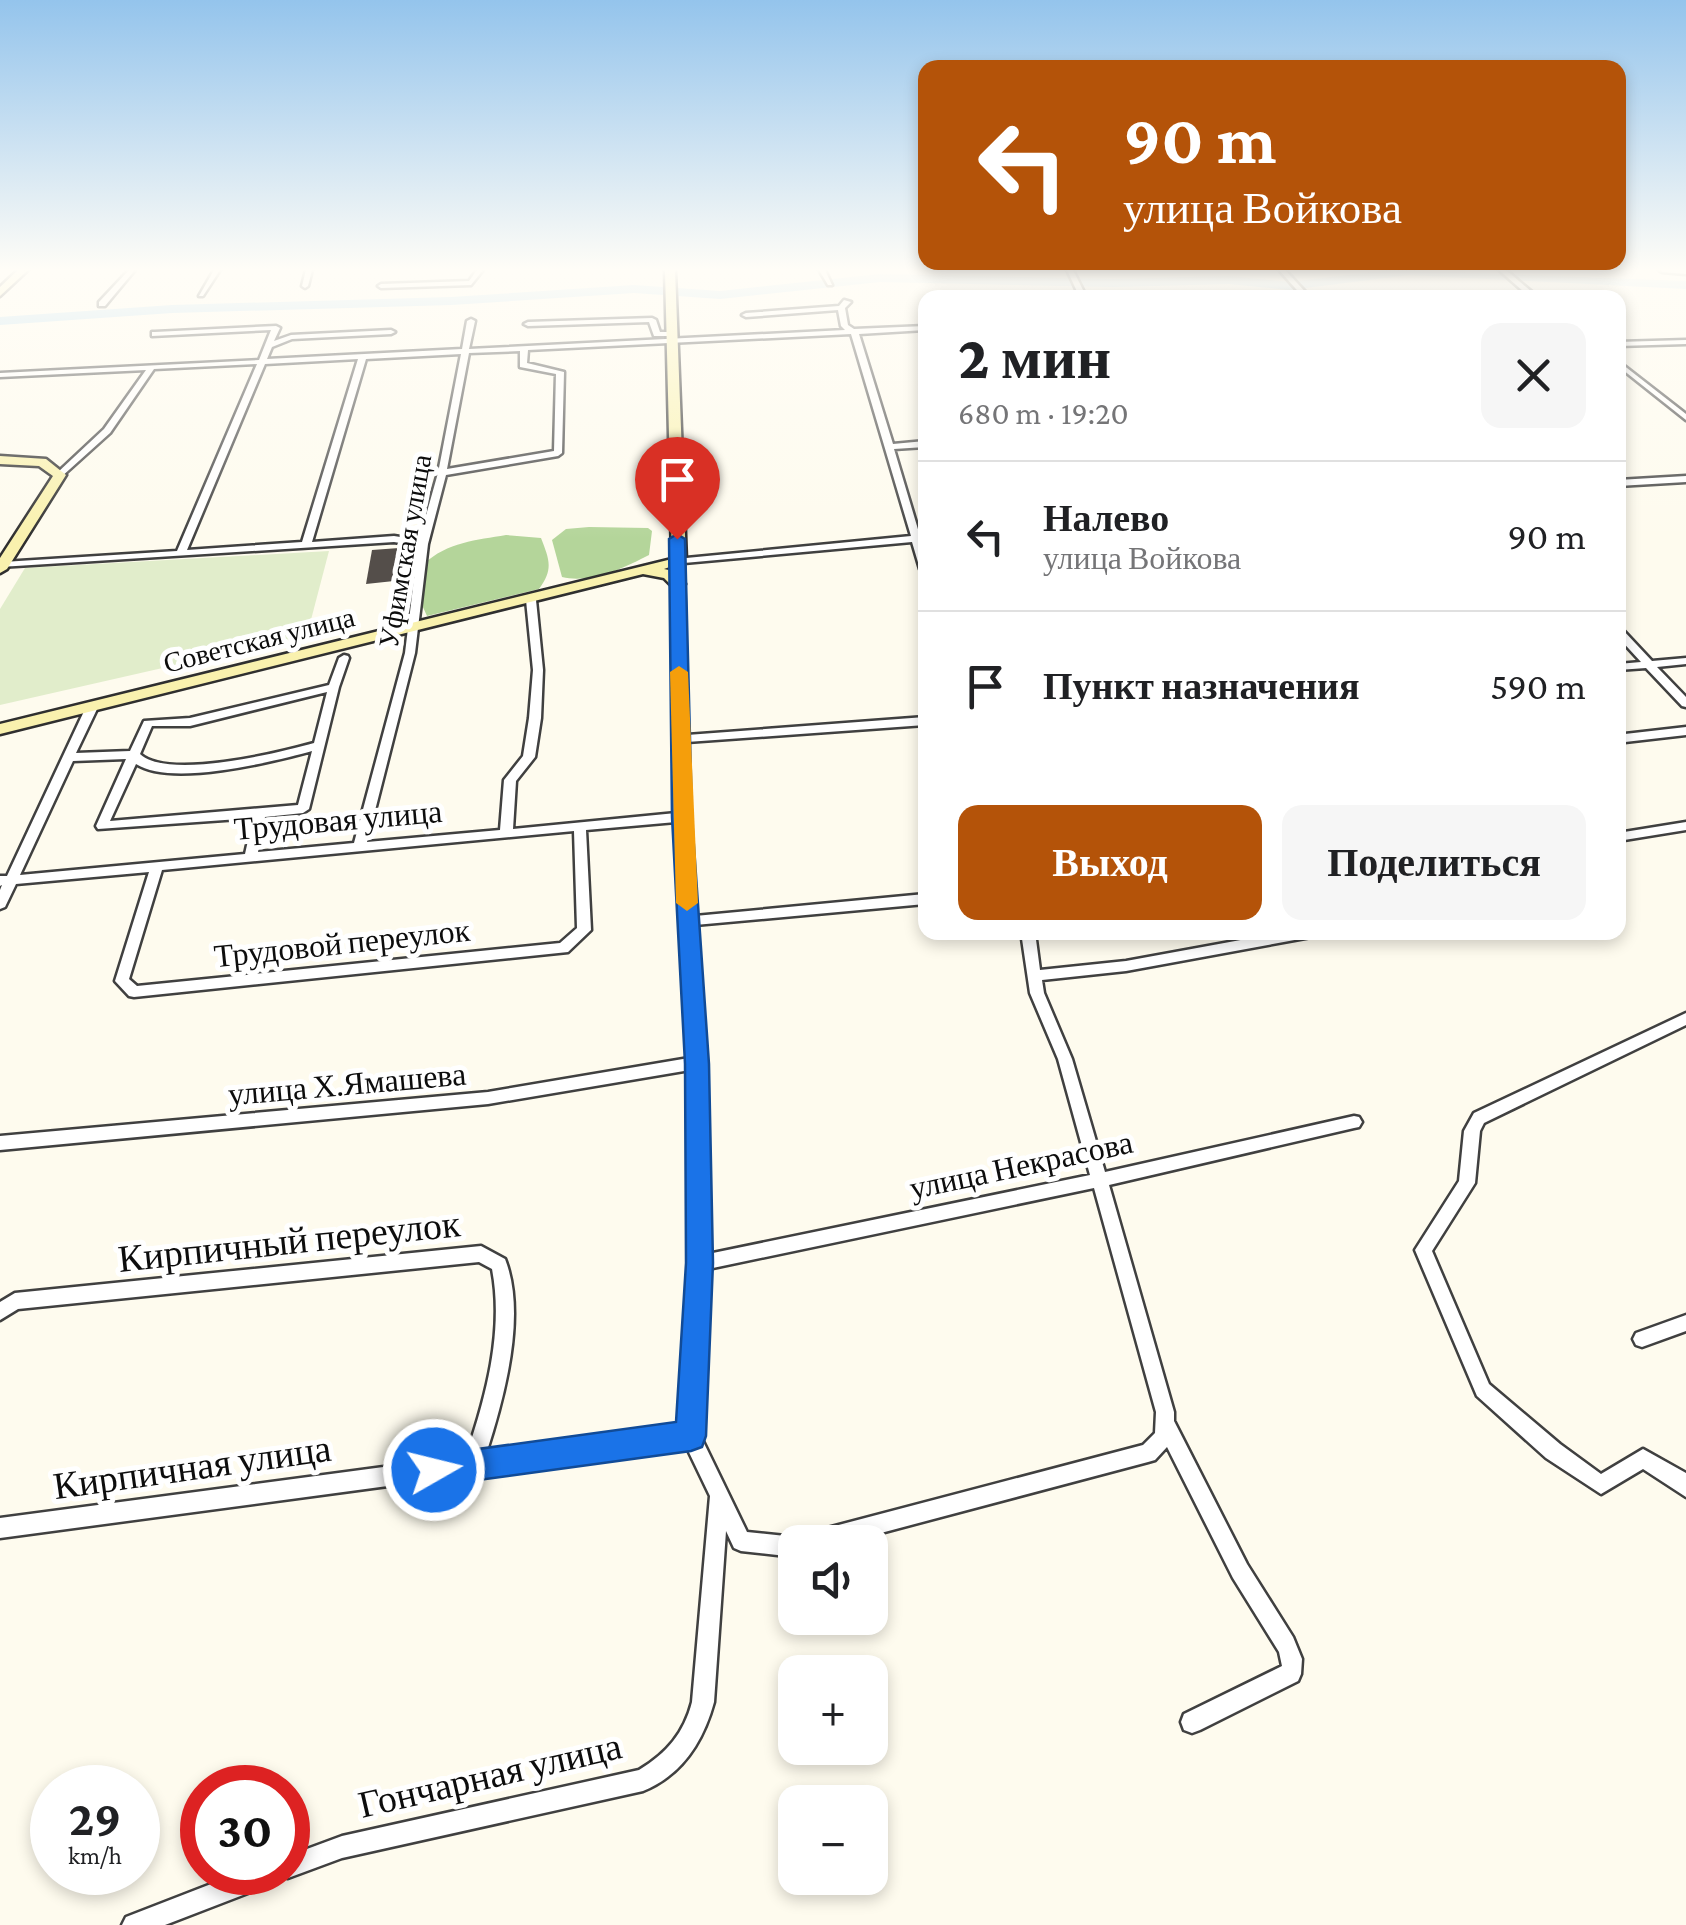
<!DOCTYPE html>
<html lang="ru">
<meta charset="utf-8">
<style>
body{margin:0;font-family:"Crimson Pro",serif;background:#f6f6f6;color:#202124;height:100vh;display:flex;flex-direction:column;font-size:38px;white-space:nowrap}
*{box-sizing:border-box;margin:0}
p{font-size:32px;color:#757577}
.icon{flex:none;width:55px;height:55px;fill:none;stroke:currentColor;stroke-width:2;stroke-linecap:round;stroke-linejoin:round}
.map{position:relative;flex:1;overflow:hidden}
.details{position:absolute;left:918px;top:290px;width:708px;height:650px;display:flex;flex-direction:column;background:#fff;border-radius:20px;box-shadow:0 5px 15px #0003}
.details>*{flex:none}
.top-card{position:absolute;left:918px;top:60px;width:708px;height:210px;border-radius:20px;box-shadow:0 5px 15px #0003;background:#b45309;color:#fff;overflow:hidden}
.controls{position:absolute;left:778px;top:1525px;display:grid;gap:20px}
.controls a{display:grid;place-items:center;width:110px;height:110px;border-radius:20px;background:#fff;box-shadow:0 5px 15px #0003;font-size:50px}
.speed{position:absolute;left:30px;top:1765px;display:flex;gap:20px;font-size:50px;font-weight:700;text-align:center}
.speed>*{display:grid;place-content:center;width:130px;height:130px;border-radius:50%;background:#fff;box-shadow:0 5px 15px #0003;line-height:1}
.speed small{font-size:25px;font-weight:400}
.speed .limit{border:15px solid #d22;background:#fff;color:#111}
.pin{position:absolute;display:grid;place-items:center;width:85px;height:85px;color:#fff;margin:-102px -42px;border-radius:50% 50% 50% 0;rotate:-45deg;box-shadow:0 0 10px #0007}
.pin .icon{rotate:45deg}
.me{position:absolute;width:110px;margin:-55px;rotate:82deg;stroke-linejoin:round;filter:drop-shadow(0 0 8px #0008)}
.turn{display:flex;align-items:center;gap:35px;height:210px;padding:0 40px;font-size:45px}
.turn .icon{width:130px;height:130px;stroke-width:2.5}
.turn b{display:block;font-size:70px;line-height:85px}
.round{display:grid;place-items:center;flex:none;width:105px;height:105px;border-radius:20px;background:#f6f6f6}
.headline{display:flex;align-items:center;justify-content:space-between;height:170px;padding:0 40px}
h1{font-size:60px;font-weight:800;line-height:75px}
.primary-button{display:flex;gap:20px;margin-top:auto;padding:20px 40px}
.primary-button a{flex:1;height:115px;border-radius:20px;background:#b45309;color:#fff;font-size:40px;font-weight:800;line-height:115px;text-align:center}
.primary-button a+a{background:#f6f6f6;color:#202124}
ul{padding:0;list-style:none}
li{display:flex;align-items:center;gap:30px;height:150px;padding:0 40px;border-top:2px solid #e0e0e0}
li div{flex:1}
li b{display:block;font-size:38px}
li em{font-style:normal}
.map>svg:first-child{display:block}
</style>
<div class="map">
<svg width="1686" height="1925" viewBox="0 0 1686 1925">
<rect width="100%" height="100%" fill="#fefbee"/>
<!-- forest -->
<g fill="#b4d59a">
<path d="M589 527 648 528 652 531 649 555C624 568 590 584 562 577L552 540 566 529Z"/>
<path d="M506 535 541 538C549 559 554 569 539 589L427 616 422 605 424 564C447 542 477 540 506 535Z"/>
</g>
<!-- pitch -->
<path fill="#e1edcb" d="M329 551 307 635 0 705V609L25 568Z"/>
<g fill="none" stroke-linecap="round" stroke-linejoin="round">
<!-- river -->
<path fill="#b6dbf1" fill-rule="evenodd" d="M1391 270 1686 281V289L1409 275 1289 290 1229 284 1114 287 880 282 720 299 634 293 451 305 172 313 0 325V317L172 305 451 297 634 285 720 291 880 274 1114 279 1229 276 1289 282Z"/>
</g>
<!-- building -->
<path fill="#544e4a" d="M399 548 394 581 366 584 372 550Z"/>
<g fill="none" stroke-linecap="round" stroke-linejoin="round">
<!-- minor casing -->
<g stroke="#404040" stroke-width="5">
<g id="minor">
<path d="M129 270H135L105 306H99V302Z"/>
<path d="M214 270H220L203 296H199Z"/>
<path d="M306 270H312L308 286 305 288 302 286Z"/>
<path d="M477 270H483L471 285 381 288 378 286 381 284 469 281Z"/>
<path d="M819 270H825L832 285H828Z"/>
<path d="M1067 270H1073L1087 298H1080Z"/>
<path d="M1279 270H1285L1311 298H1304Z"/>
<path d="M1499 270H1506L1539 298H1531Z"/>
<path d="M1659 270H1686V274L1662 272Z"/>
<path d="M844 300 851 302 845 308 848 325 854 329 925 326V330L859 334 893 444 925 441V447L894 449 920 536 925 535V541H922L925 553V572L920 569 912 542 684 563 687 735 925 717V725L687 742 688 817 695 916 925 894V904L695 925 704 1063 708 1254 1090 1175 1058 1059 1030 993 1021 932H1035L1040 970 1126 961 1284 932H1317L1311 937 1126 971 1042 980 1044 993 1072 1059 1105 1172 1354 1116 1359 1117 1362 1122 1359 1127 1354 1128 1109 1185 1174 1412V1421L1247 1564 1293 1637 1302 1659 1301 1674 1298 1681 1200 1730 1192 1733 1184 1730 1181 1722 1184 1714 1282 1666 1279 1652 1233 1578 1167 1447 1155 1460 1148 1462 847 1542H795V1557L741 1551 734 1548 726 1531 714 1702C703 1742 682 1775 643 1791L342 1858 288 1878 284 1877 282 1880 274 1883 165 1925H122L126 1917 242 1872H288V1856L342 1836 639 1770C667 1753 684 1733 692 1702L710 1496 686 1446 0 1538V1518L466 1456C486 1397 504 1331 492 1269L479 1262 18 1309 0 1320V1302L15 1293 481 1246 505 1259C527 1315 504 1398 486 1454L682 1428 692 1263 690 1070 488 1104 0 1150V1136L488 1092 689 1058 676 822 586 830 591 930 568 952 134 997 129 996 115 981 149 872 16 884 5 907 0 909V890L2 885 0 886V876H7L86 707 92 704 98 707 76 753 130 751 144 721 190 718 329 685 339 658 344 655 348 656 349 658 339 687 309 809 303 813 265 817 258 852 354 843 405 653 418 546 394 542 0 567V563L3 562 177 551 257 364 154 369 110 433 60 478 57 477V473L104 429 146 370 0 377V373L259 360 271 330 152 336V332H155L276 326 280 328 274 341 291 335 391 330 395 332 391 334 292 339 272 347 267 359 462 349 467 321 471 319 475 321 469 349 845 330 841 326 838 310 746 317 742 315 746 313 839 306ZM851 334 911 536 676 559V813L513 829 516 781 535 757 541 718 543 670 536 600 531 597 526 600 533 670 529 718 523 756 504 780 500 830 367 842 415 653 428 544 446 475 558 456 562 453 564 372 527 363 528 350ZM520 351V367L556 374 554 451 447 469 469 353ZM461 354 438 473 419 540 394 536 312 542 366 359ZM358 359 302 542 187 550 265 364ZM327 692 314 743C278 753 168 780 140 754L152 726H190ZM312 751 298 805 110 821 136 764C171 787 272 762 312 751ZM126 759 96 826 98 829 253 818 245 854 20 875 73 761ZM574 831 577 928 560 943 137 986 129 979 162 870ZM1094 1188 1156 1412 1155 1433 1143 1445 812 1532 805 1535 802 1541 795 1537 747 1532 700 1435 708 1269Z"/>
<path d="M652 318 656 320 660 332H672V336H654L649 322 528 326 524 324 528 322Z"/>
<path d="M1686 340V344L1618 346V342Z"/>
<path d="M1618 361 1686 414V420L1618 366Z"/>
<path d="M1686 476V482L1618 486V480Z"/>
<path d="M1618 628 1622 629 1652 661 1686 658V664L1657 667 1686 697V707L1682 706 1646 668 1618 670V664L1641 662 1618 637Z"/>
<path d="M1686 727V735L1625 742 1619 738 1625 734Z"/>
<path d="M1686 822V830L1618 841V833Z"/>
<path d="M1686 1013V1025L1484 1123 1480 1131 1475 1183 1432 1251 1489 1384 1560 1444 1601 1474 1643 1449 1686 1473V1497L1643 1469 1601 1494 1546 1458 1477 1396 1415 1250 1459 1181 1464 1131 1474 1113Z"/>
<path d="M1686 1315V1331L1642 1347 1636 1345 1633 1339 1636 1333Z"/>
</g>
</g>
<!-- secondary casing -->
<g stroke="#2f2f2f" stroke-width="5">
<g id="secondary">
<path d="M18 270H28L0 296V287Z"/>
<path d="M665 270H675L686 561 664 569 673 571 685 584 683 587H673L664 578 643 574 0 734V724L672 559Z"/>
<path d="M0 456 46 459 66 475 7 569 0 573V558L53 476 39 466 0 464Z"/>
</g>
</g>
<!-- minor -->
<use href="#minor" fill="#fff" fill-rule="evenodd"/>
<!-- secondary -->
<use href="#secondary" fill="#f9f1ae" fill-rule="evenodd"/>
</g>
<!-- sky -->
<linearGradient id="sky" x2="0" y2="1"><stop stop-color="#94c4ec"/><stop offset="0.5" stop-color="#fffdf7"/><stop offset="1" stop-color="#fffdf7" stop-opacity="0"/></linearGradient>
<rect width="1686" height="539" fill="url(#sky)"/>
<!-- route -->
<path fill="#1a73e8" stroke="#114b97" stroke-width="2.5" d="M677 534 685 539 692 817 709 1064 713 1263 706 1436 702 1447 691 1451 434 1486 423 1482 418 1470 423 1459 434 1455 676 1422 686 1263 685 1064 672 817 669 539Z"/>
<!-- slow -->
<path fill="#f59e0b" d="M679 666 688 672 698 903 687 911 676 903 670 672Z"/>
<g text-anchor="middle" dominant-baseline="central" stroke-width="10" stroke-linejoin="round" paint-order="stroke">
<!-- far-street labels -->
<g font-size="28" fill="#0d0d0d" stroke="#fff">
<text transform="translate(405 551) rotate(-80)">Уфимская улица</text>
<text transform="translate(259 640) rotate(-14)">Советская улица</text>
</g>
<!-- street labels -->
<g font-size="32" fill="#0d0d0d" stroke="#fff">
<text transform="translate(338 820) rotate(-5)">Трудовая улица</text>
<text transform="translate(342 943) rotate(-6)">Трудовой переулок</text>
<text transform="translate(347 1084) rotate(-5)">улица Х.Ямашева</text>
<text transform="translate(1021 1165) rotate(-12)">улица Некрасова</text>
</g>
<!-- near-street labels -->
<g font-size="38" fill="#0d0d0d" stroke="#fff">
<text transform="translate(289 1241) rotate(-6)">Кирпичный переулок</text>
<text transform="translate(192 1467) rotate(-8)">Кирпичная улица</text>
<text transform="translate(490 1775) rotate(-13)">Гончарная улица</text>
</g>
</g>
</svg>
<div class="controls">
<a><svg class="icon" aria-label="sound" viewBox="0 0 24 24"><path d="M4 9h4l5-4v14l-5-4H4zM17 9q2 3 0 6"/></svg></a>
<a>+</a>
<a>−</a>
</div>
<div class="speed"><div>29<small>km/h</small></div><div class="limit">30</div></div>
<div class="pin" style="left:677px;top:539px;background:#d93025"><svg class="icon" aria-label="arrive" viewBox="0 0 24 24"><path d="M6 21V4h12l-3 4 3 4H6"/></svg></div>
<svg class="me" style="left:434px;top:1470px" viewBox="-20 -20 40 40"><circle r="17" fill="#1a73e8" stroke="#fff" stroke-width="3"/><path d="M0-11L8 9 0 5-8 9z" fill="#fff"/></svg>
<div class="top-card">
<div class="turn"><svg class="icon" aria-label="left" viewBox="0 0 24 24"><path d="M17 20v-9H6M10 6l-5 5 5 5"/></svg><div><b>90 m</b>улица Войкова</div></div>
</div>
<section class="details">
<div class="headline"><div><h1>2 мин</h1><p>680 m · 19:20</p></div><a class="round"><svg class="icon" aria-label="close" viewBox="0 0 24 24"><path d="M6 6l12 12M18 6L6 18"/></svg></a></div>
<ul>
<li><svg class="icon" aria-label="left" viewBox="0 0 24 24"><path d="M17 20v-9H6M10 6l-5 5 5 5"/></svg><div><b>Налево</b><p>улица Войкова</p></div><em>90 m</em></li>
<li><svg class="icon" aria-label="arrive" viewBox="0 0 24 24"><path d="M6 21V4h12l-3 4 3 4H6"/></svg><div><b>Пункт назначения</b></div><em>590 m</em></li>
</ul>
<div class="primary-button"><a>Выход</a><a>Поделиться</a></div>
</section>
</div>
